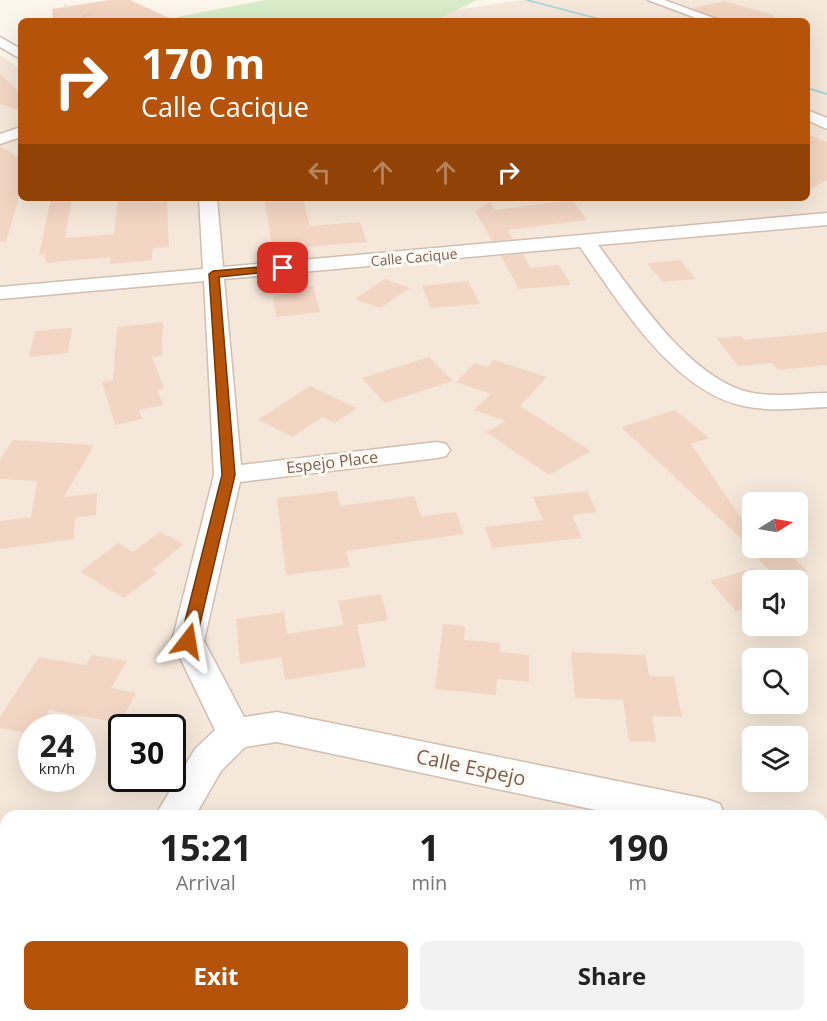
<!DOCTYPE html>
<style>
body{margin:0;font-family:"Open Sans",sans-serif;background:#f2f2f2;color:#222;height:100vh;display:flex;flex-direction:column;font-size:22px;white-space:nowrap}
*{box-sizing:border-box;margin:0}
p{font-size:20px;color:#767676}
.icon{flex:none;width:33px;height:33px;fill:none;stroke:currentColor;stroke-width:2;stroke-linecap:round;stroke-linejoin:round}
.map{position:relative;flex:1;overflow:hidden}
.details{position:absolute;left:0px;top:810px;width:828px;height:212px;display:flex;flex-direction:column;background:#fff;border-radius:18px 18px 0 0;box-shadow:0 6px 24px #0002}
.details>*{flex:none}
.hud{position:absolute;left:18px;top:18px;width:792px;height:183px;border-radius:9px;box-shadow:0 6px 24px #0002;background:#b45309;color:#fff;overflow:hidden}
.needle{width:39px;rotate:79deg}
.controls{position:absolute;left:742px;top:492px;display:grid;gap:12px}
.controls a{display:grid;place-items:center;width:66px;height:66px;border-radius:9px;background:#fff;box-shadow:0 6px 24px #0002;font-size:30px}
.speed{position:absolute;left:18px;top:714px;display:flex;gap:12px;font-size:30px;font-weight:700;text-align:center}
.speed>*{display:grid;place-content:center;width:78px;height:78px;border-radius:50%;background:#fff;box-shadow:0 6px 24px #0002;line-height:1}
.speed small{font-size:15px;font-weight:400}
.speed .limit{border:3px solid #111;border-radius:9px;background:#fff;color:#111}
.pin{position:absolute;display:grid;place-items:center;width:51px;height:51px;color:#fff;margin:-26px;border-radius:12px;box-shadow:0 3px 9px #0006}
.me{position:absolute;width:66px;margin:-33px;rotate:14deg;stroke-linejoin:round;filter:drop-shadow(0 0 4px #0008)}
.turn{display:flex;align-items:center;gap:21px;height:126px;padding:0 24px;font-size:27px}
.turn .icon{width:78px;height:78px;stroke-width:2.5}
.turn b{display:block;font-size:42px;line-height:51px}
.lanes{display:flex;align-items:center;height:57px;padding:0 24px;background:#0003;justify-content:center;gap:30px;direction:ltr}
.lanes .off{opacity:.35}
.eta{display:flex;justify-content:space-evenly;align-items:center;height:102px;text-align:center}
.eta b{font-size:36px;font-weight:700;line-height:42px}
.action{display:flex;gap:12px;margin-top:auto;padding:12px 24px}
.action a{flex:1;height:69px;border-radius:9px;background:#b45309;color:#fff;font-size:24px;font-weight:700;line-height:69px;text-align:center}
.action a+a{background:#f2f2f2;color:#222}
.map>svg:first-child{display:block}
</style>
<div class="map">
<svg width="827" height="1021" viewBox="0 0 827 1021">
<rect width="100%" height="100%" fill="#fdf6ec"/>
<!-- residential -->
<path fill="#f5e8da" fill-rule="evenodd" d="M524 0H827V1021H0V55L21 69V198H807V21H382ZM753 502H798V548H753ZM753 580H798V626H753ZM753 658H798V704H753ZM32 728H82V778H32ZM122 728H172V778H122ZM753 736H798V782H753ZM6 816H822V1016H6Z"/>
<!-- green -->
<path fill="#d8ecc9" d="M265 0H477L434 21H184L177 17Z"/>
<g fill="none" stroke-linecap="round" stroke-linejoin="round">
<!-- stream -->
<g fill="#a5d3da" fill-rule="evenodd">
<path d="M524 0H530L610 21H604Z"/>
<path d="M807 87 827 93V95L807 89Z"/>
</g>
</g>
<!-- building -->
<g fill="#f3d5c3">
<path d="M109 0H130L176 21H53L52 9Z"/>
<path d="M724 1 774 15 773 21H724L692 8Z"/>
<path d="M0 74 21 93V111L0 104Z"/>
<path d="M807 134 827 142V180L807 191Z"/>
<path d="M0 146 21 159V190L6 242 0 241Z"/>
<path d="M51 198H72L65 238 114 234 118 198H157V202L167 201 169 247 153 248 152 260 110 264 111 257 45 263 46 254 39 255Z"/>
<path d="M264 198H303L310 226 360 222 367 242 292 248 290 242 272 244Z"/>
<path d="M572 200 587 220 508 230 513 239 492 241 475 211 490 202 495 210Z"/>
<path d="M523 254 531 268 559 265 571 285 519 289 501 256Z"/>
<path d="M680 260 696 279 663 282 647 263Z"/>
<path d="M385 279 410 288 380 308 355 299Z"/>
<path d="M468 281 480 304 431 308 422 286Z"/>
<path d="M313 286 320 312 276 317 273 296 289 294 288 288Z"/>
<path d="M163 322 162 356 152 357 164 388 157 390 163 405 139 410 142 419 115 425 102 382 113 380 117 327Z"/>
<path d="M72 328 68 353 29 357 35 331Z"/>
<path d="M827 332V365L778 370 772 363 738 366 716 338 741 336 744 340Z"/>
<path d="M429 357 453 381 385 403 362 378Z"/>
<path d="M494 360 547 377 520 406 591 451 549 475 486 432 506 421 474 410 491 394 456 382 475 363 487 367Z"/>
<path d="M310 386 357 408 335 423 322 417 293 437 258 420Z"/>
<path d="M675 410 709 438 691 444 753 536 750 547 621 427Z"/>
<path d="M13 440 94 445 64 497 97 493 96 515 75 518 74 539 0 549V521L31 517 37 481 0 479V459Z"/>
<path d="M337 491 340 506 414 496 421 516 456 512 464 534 346 551 350 567 286 575 277 498Z"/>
<path d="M587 491 597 512 572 515 582 538 492 548 485 527 543 520 533 497Z"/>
<path d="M160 532 184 544 152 570 157 573 124 598 80 572 118 543 133 552Z"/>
<path d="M748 548H784L807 571 779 580Z"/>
<path d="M753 568V606L736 611 710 581Z"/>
<path d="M381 594 388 620 357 625 366 667 285 680 281 657 240 664 236 619 284 612 287 634 344 625 338 601Z"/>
<path d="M443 624 465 626 464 640 500 643V652L529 655V682L497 679 496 695 435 689Z"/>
<path d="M571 652 646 655 649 676 674 677 682 717 652 716 656 742 629 741 623 700 575 698Z"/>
<path d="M92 655 127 661 111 688 136 693 120 723 49 710 39 728H32V734L0 728V717L39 657 86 665Z"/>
</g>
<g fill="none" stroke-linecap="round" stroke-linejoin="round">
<!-- street casing -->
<g stroke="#d1beb0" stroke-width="3">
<g id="street">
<path d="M648 0H664L722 21H704Z"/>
<path d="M0 37 21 49V59L0 47Z"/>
<path d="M807 110 827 118V129L807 120Z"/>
<path d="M21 127V137L0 144V134Z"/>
<path d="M199 198H217L223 267 827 213V225L598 245C634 293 687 376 748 392 772 398 802 393 827 393V407C800 408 771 412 744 406 673 392 619 302 580 247L224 279 241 465 437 442 446 444 450 450 446 456 437 458 240 482 204 641 244 717 277 712 706 799 720 804 725 816H624L277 742 245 747 221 771 195 816H155L195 749 215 730 172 641 214 475 204 281 0 299V287L203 269Z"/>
<path d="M822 830 827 832V870L822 868Z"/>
<path d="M80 1016H126L125 1021H79Z"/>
</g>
</g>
<!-- path -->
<g stroke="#d9b8a5" stroke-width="1.5" stroke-dasharray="1 2" stroke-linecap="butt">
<path d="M65 5 67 7"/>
<path d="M83 16 90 14"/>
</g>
<!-- street -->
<use href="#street" fill="#fff" fill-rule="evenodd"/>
</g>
<!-- route -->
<path fill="#b45309" stroke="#753606" stroke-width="1.5" d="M283 265 288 268 287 270 219 277 235 475 196 641 188 647 180 641 222 475 209 274 213 271Z"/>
<g text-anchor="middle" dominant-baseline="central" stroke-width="6" stroke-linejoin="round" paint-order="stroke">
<!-- far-street labels -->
<g font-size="14" fill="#7a5c4d" stroke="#fffaf3">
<text transform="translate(414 257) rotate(-5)">Calle Cacique</text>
</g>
<!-- street labels -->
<g font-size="16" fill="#7a5c4d" stroke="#fffaf3">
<text transform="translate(332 462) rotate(-7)">Espejo Place</text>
</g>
<!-- near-street labels -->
<g font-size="20" fill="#7a5c4d" stroke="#fffaf3">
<text transform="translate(471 767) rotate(12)">Calle Espejo</text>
</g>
</g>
</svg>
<div class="controls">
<a><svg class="needle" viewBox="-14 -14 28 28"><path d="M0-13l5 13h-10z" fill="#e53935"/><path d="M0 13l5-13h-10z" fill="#767676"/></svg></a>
<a><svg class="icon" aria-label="sound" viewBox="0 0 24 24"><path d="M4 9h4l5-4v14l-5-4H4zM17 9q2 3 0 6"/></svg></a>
<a><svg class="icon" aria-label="search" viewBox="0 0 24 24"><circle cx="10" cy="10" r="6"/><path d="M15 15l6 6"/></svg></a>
<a><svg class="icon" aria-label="layers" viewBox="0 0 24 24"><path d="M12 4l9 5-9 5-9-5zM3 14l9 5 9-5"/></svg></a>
</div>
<div class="speed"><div>24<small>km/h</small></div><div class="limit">30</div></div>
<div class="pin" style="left:283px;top:268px;background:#d93025"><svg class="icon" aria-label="arrive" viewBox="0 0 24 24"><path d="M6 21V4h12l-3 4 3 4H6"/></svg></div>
<svg class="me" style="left:188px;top:641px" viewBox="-20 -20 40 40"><path d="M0-17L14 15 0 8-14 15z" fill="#b45309" stroke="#fff" stroke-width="4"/></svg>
<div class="hud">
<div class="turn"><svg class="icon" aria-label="right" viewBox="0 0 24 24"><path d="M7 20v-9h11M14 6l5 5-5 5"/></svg><div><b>170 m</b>Calle Cacique</div></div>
<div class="lanes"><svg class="icon off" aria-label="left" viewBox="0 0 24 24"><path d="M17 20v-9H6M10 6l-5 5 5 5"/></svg><svg class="icon off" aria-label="ahead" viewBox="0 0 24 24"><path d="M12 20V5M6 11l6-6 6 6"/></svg><svg class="icon off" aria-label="ahead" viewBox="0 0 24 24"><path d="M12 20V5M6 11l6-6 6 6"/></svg><svg class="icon" aria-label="right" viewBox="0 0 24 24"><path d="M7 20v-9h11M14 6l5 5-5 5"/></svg></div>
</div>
<section class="details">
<div class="eta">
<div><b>15:21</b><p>Arrival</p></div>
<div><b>1</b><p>min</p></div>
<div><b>190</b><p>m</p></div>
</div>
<div class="action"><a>Exit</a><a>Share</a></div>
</section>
</div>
